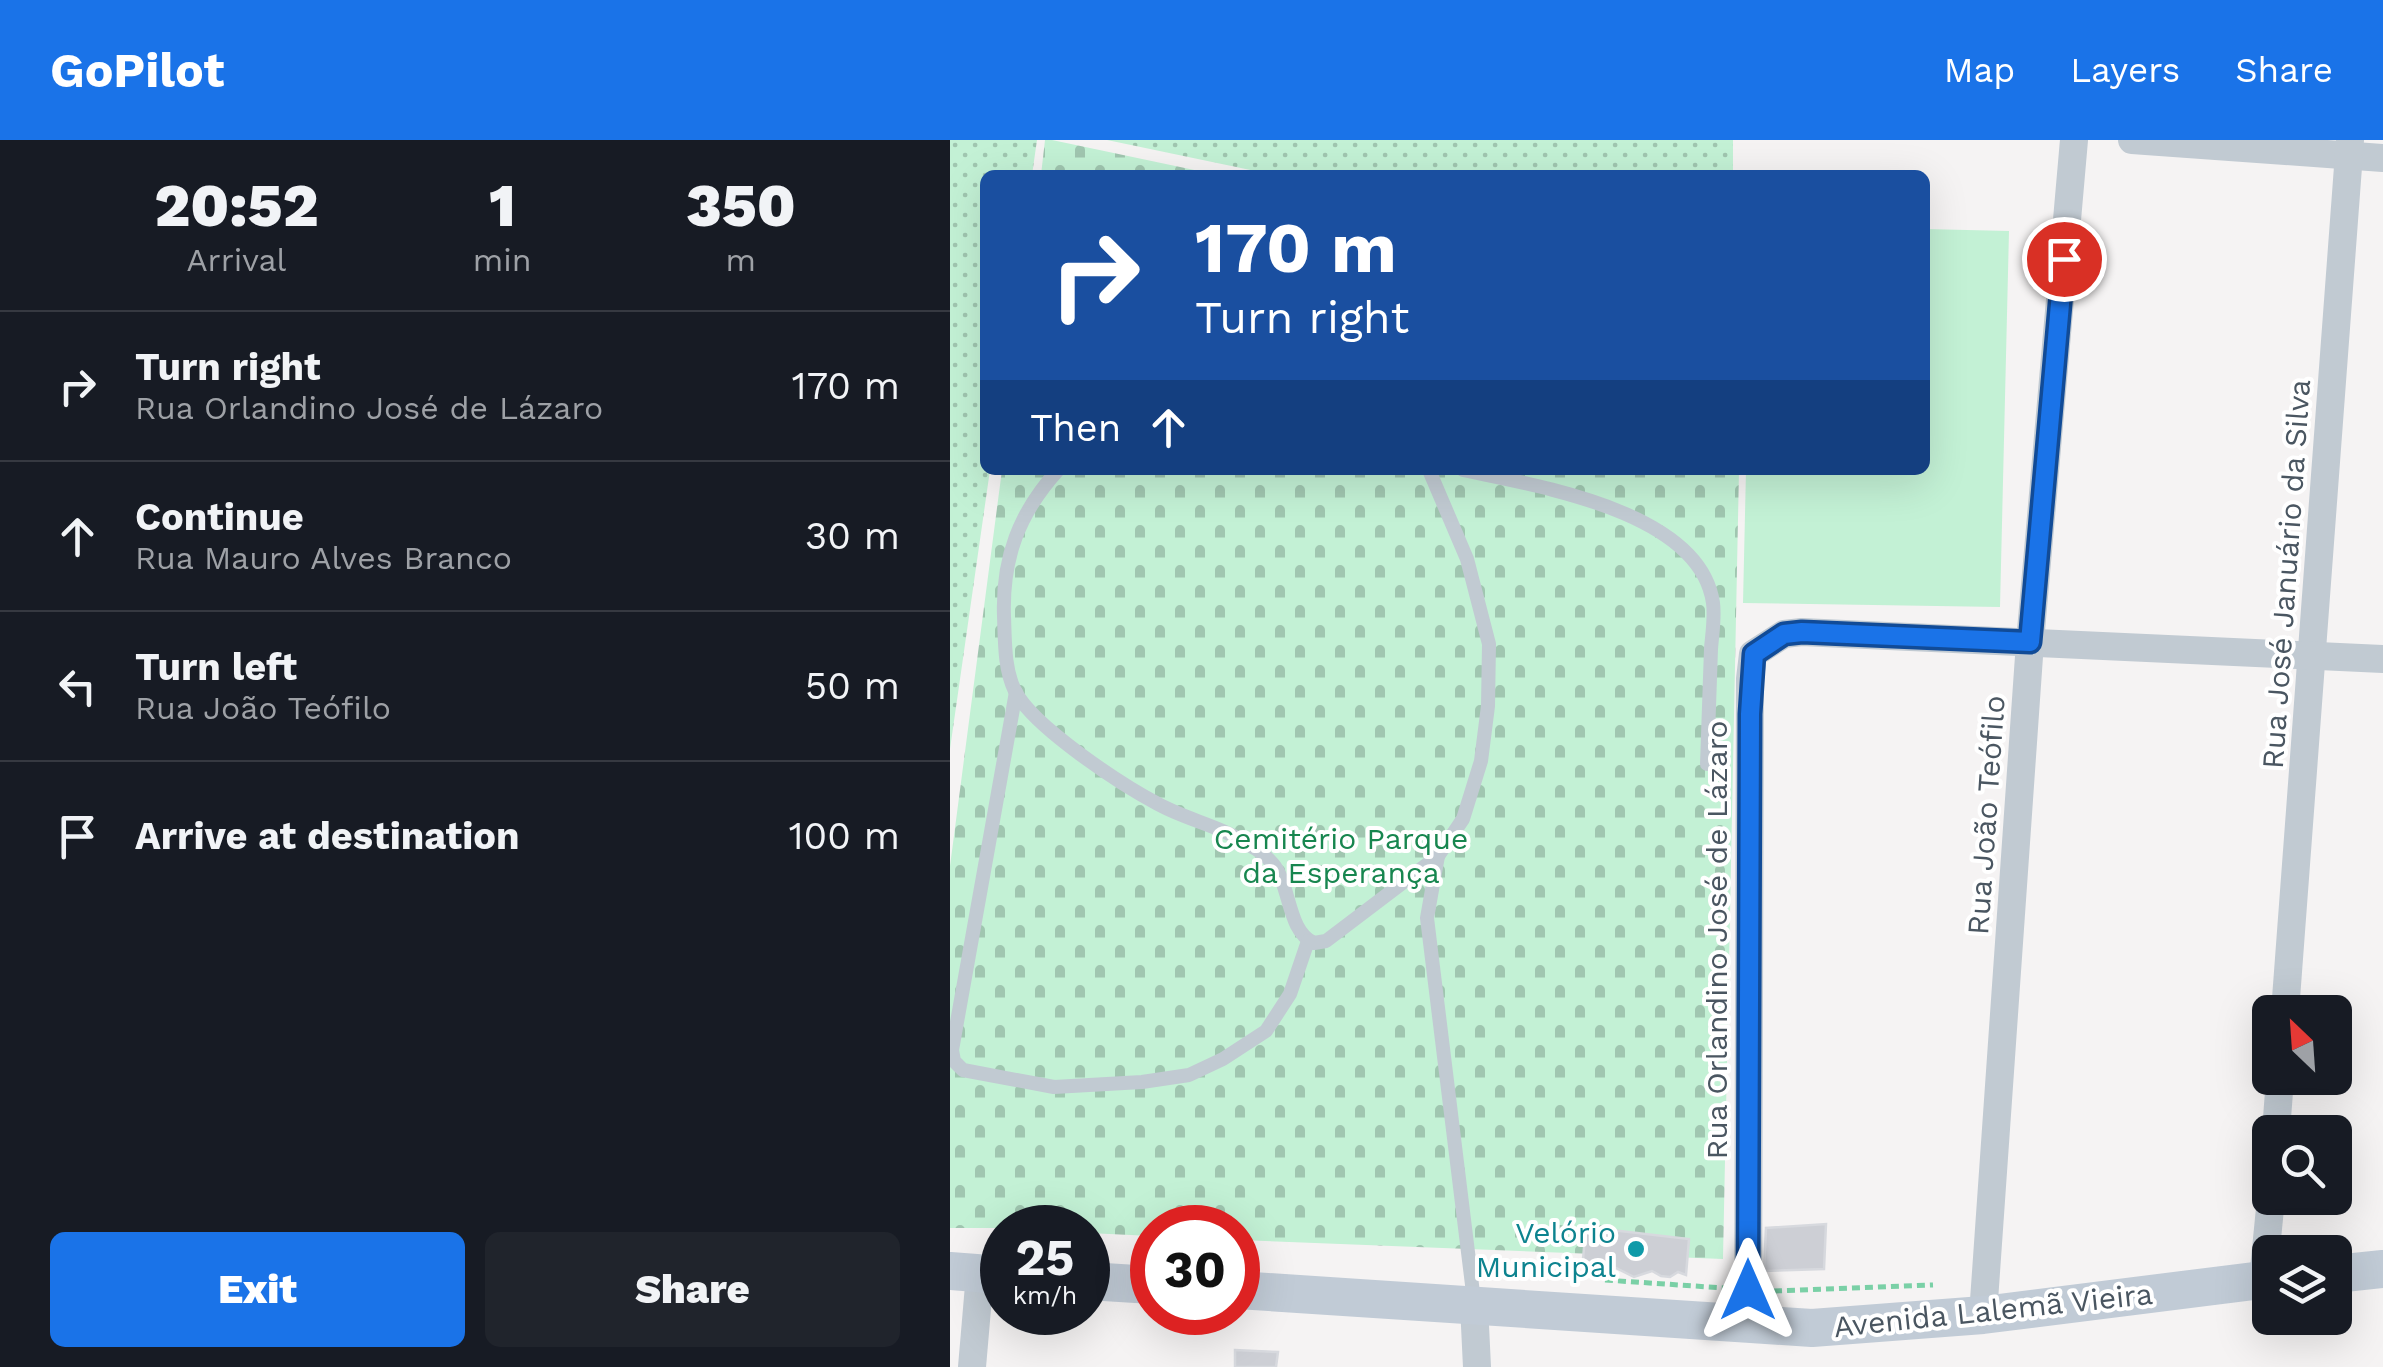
<!DOCTYPE html>
<meta charset="utf-8">
<style>
body{margin:0;font-family:"Work Sans",sans-serif;background:#20242c;color:#f1f3f6;height:100vh;display:flex;flex-direction:column;font-size:38px;white-space:nowrap}
*{box-sizing:border-box;margin:0}
p{font-size:32px;color:#9ea1a6}
.icon{flex:none;width:55px;height:55px;fill:none;stroke:currentColor;stroke-width:2;stroke-linecap:round;stroke-linejoin:round}
.map{position:relative;flex:1;overflow:hidden}
.side{display:flex;flex-direction:column;background:#171b24;width:950px}
.side>*{flex:none}
.banner{position:absolute;left:30px;top:30px;width:950px;height:305px;border-radius:15px;box-shadow:0 10px 40px #0002;background:#1a4fa0;color:#fff;overflow:hidden}
.needle{width:65px;rotate:335deg}
.fabs{position:absolute;left:1302px;top:855px;display:grid;gap:20px}
.fabs a{display:grid;place-items:center;width:100px;height:100px;border-radius:15px;background:#171b24;box-shadow:0 10px 40px #0002;font-size:50px}
.speed{position:absolute;left:30px;top:1065px;display:flex;gap:20px;font-size:50px;font-weight:700;text-align:center}
.speed>*{display:grid;place-content:center;width:130px;height:130px;border-radius:50%;background:#171b24;box-shadow:0 10px 40px #0002;line-height:1}
.speed small{font-size:25px;font-weight:400}
.speed .limit{border:15px solid #d22;background:#fff;color:#111}
.pin{position:absolute;display:grid;place-items:center;width:85px;height:85px;color:#fff;margin:-42px;border:5px solid #fff;border-radius:50%;box-shadow:0 2px 10px #0007}
.me{position:absolute;width:110px;margin:-55px;rotate:0deg;stroke-linejoin:round;filter:drop-shadow(0 0 8px #0008)}
.turn{display:flex;align-items:center;gap:35px;height:210px;padding:0 50px;font-size:45px}
.turn .icon{width:130px;height:130px;stroke-width:2.5}
.turn b{display:block;font-size:70px;line-height:85px}
.then{display:flex;align-items:center;height:95px;padding:0 50px;background:#0003;gap:20px;font-size:38px}
.eta{display:flex;justify-content:space-evenly;align-items:center;height:170px;text-align:center}
.eta b{font-size:60px;font-weight:800;line-height:70px}
.action{display:flex;gap:20px;margin-top:auto;padding:20px 50px}
.action a{flex:1;height:115px;border-radius:15px;background:#1a73e8;color:#fff;font-size:40px;font-weight:800;line-height:115px;text-align:center}
.action a+a{background:#20242c;color:#f1f3f6}
ul{padding:0;list-style:none}
li{display:flex;align-items:center;gap:30px;height:150px;padding:0 50px;border-top:2px solid #363941}
li div{flex:1}
li b{display:block;font-size:38px}
li em{font-style:normal}
header{display:flex;align-items:center;gap:60px;box-sizing:border-box;height:140px;padding:0 50px;background:#1a73e8;color:#fff}
header strong{font-size:48px}
nav{display:flex;gap:55px;margin-inline-start:auto;font-size:35px}
main{display:flex;flex:1;min-height:0}
.map>svg:first-child{display:block}
</style>
<header>
<strong>GoPilot</strong>
<nav><a>Map</a><a>Layers</a><a>Share</a></nav>
</header>
<main>
<section class="side">
<div class="eta">
<div><b>20:52</b><p>Arrival</p></div>
<div><b>1</b><p>min</p></div>
<div><b>350</b><p>m</p></div>
</div>
<ul>
<li><svg class="icon" aria-label="right" viewBox="0 0 24 24"><path d="M7 20v-9h11M14 6l5 5-5 5"/></svg><div><b>Turn right</b><p>Rua Orlandino José de Lázaro</p></div><em>170 m</em></li>
<li><svg class="icon" aria-label="ahead" viewBox="0 0 24 24"><path d="M12 20V5M6 11l6-6 6 6"/></svg><div><b>Continue</b><p>Rua Mauro Alves Branco</p></div><em>30 m</em></li>
<li><svg class="icon" aria-label="left" viewBox="0 0 24 24"><path d="M17 20v-9H6M10 6l-5 5 5 5"/></svg><div><b>Turn left</b><p>Rua João Teófilo</p></div><em>50 m</em></li>
<li><svg class="icon" aria-label="arrive" viewBox="0 0 24 24"><path d="M6 21V4h12l-3 4 3 4H6"/></svg><div><b>Arrive at destination</b></div><em>100 m</em></li>
</ul>
<div class="action"><a>Exit</a><a>Share</a></div>
</section>
<div class="map">
<svg width="1433" height="1227" viewBox="0 0 1433 1227">
<defs>
<pattern id="green-dots" width="8" height="8" patternUnits="userSpaceOnUse" patternTransform="scale(2.5)"><rect width="8" height="8" fill="#c3f1d5"/><path d="M2 2h.1M6 6h.1" fill="none" stroke="#a0c6b0" stroke-width="1.8" stroke-linecap="round"/></pattern>
<pattern id="cemetery-stones" width="16" height="16" patternUnits="userSpaceOnUse" patternTransform="scale(2.5)"><rect width="16" height="16" fill="#c3f1d5"/><path d="M2 7V4a2 2 0 0 1 4 0v3zM10 15v-3a2 2 0 0 1 4 0v3z" fill="#a0c6b0"/></pattern>
</defs>
<rect width="100%" height="100%" fill="#f5f3f3"/>
<!-- green -->
<g fill="url(#green-dots)">
<path d="M0 0H87L82 35H35V330H40L0 609Z"/>
<path d="M157 0H783V35H324Z"/>
</g>
<!-- cemetery -->
<g fill="url(#cemetery-stones)">
<path d="M95 0H102L268 35H91Z"/>
<path d="M52 330H789L773 1119 288 1100V1088H202V1096L138 1093V1088H0V726Z"/>
</g>
<!-- pitch -->
<path fill="#c3f1d5" d="M975 89 1059 91 1050 467 793 463 796 330H975Z"/>
<!-- building -->
<g fill="#cdcfd5" stroke="#d7d9de" stroke-width="2.5">
<path d="M876 1084 874 1129 814 1131 816 1088Z"/>
<path d="M636 1087 739 1099 736 1135 728 1132 720 1137 711 1136 702 1131 684 1137 666 1128 661 1131 637 1126 633 1119Z"/>
<path d="M285 1210 328 1212 326 1227H285Z"/>
</g>
<g fill="none" stroke-linecap="round" stroke-linejoin="round">
<!-- path -->
<g stroke="#7ad0a6" stroke-width="5" stroke-dasharray="8 5" stroke-linecap="butt">
<path d="M1342 1109 1371 1107"/>
<path d="M655 1140 774 1148"/>
<path d="M824 1151 983 1145"/>
</g>
<!-- lane -->
<g stroke="#c1cad2" stroke-width="14">
<path d="M108 330C69 373 52 418 54 476 55 500 54 529 65 551 83 587 172 645 208 664 237 680 271 686 299 705 307 709 317 717 323 724 341 746 337 791 364 803L376 801 488 716 513 679 531 621 538 566 539 504 517 419 479 330"/>
<path d="M513 330C587 346 750 371 763 463 765 478 762 495 761 509 760 547 758 586 757 624"/>
<path d="M66 552 2 910 4 921 13 930 104 947 192 942 239 935 273 919 316 891 340 854 358 801"/>
<path d="M488 716 477 778 524 1161"/>
</g>
<!-- street -->
<g stroke="#c1cad2" stroke-width="28">
<path d="M1182 0 1433 18"/>
<path d="M1335 872 1400 0"/>
<path d="M1326 992 1330 938"/>
<path d="M1313 1140 1321 1058"/>
<path d="M524 1165 527 1227"/>
<path d="M1033 1175 1080 502 1124 0"/>
<path d="M798 1184 800 539 803 514 834 494 852 492 1433 519"/>
<path d="M22 1227 30 1134"/>
</g>
<!-- secondary -->
<g stroke="#c1cbd6" stroke-width="38">
<path d="M0 1131 52 1135"/>
<path d="M1385 1134 1433 1129"/>
<path d="M138 1141 202 1145"/>
<path d="M288 1150 862 1188 1033 1175 1320 1139"/>
</g>
</g>
<g fill="none" stroke-linecap="round" stroke-linejoin="round">
<!-- route casing -->
<g stroke="#114b97" stroke-width="25">
<path id="route" d="M798 1150 800 574 804 514 834 494 852 492 1080 502 1114 119"/>
</g>
<!-- route -->
<use href="#route" stroke="#1a73e8" stroke-width="18"/>
</g>
<!-- markers -->
<circle fill="#0f9aa8" stroke="#fff" stroke-width="4" cx="686" cy="1109" r="10"/>
<g text-anchor="middle" dominant-baseline="central" stroke-width="8" stroke-linejoin="round" paint-order="stroke">
<!-- street labels -->
<g font-size="30" fill="#4a5661" stroke="#fff">
<text transform="translate(1336 434) rotate(-86)">Rua José Januário da Silva</text>
<text transform="translate(1036 675) rotate(-86)">Rua João Teófilo</text>
<text transform="translate(766 800) rotate(-90)">Rua Orlandino José de Lázaro</text>
<text transform="translate(1043 1170) rotate(-6)">Avenida Lalemã Vieira</text>
</g>
<!-- park labels -->
<g font-size="30" fill="#17864f" stroke="#fff">
<text x="391" y="698">Cemitério Parque<tspan x="391" dy="34">da Esperança</tspan></text>
</g>
<!-- culture labels -->
<g font-size="30" fill="#0d838f" stroke="#fff" text-anchor="end">
<text x="666" y="1092">Velório<tspan x="666" dy="34">Municipal</tspan></text>
</g>
</g>
</svg>
<div class="fabs">
<a><svg class="needle" viewBox="-14 -14 28 28"><path d="M0-13l5 13h-10z" fill="#e53935"/><path d="M0 13l5-13h-10z" fill="#9ea1a6"/></svg></a>
<a><svg class="icon" aria-label="search" viewBox="0 0 24 24"><circle cx="10" cy="10" r="6"/><path d="M15 15l6 6"/></svg></a>
<a><svg class="icon" aria-label="layers" viewBox="0 0 24 24"><path d="M12 4l9 5-9 5-9-5zM3 14l9 5 9-5"/></svg></a>
</div>
<div class="speed"><div>25<small>km/h</small></div><div class="limit">30</div></div>
<div class="pin" style="left:1114px;top:119px;background:#d93025"><svg class="icon" aria-label="arrive" viewBox="0 0 24 24"><path d="M6 21V4h12l-3 4 3 4H6"/></svg></div>
<svg class="me" style="left:798px;top:1150px" viewBox="-20 -20 40 40"><path d="M0-17L14 15 0 8-14 15z" fill="#1a73e8" stroke="#fff" stroke-width="4"/></svg>
<div class="banner">
<div class="turn"><svg class="icon" aria-label="right" viewBox="0 0 24 24"><path d="M7 20v-9h11M14 6l5 5-5 5"/></svg><div><b>170 m</b>Turn right</div></div>
<div class="then">Then<svg class="icon" aria-label="ahead" viewBox="0 0 24 24"><path d="M12 20V5M6 11l6-6 6 6"/></svg></div>
</div>
</div>
</main>
